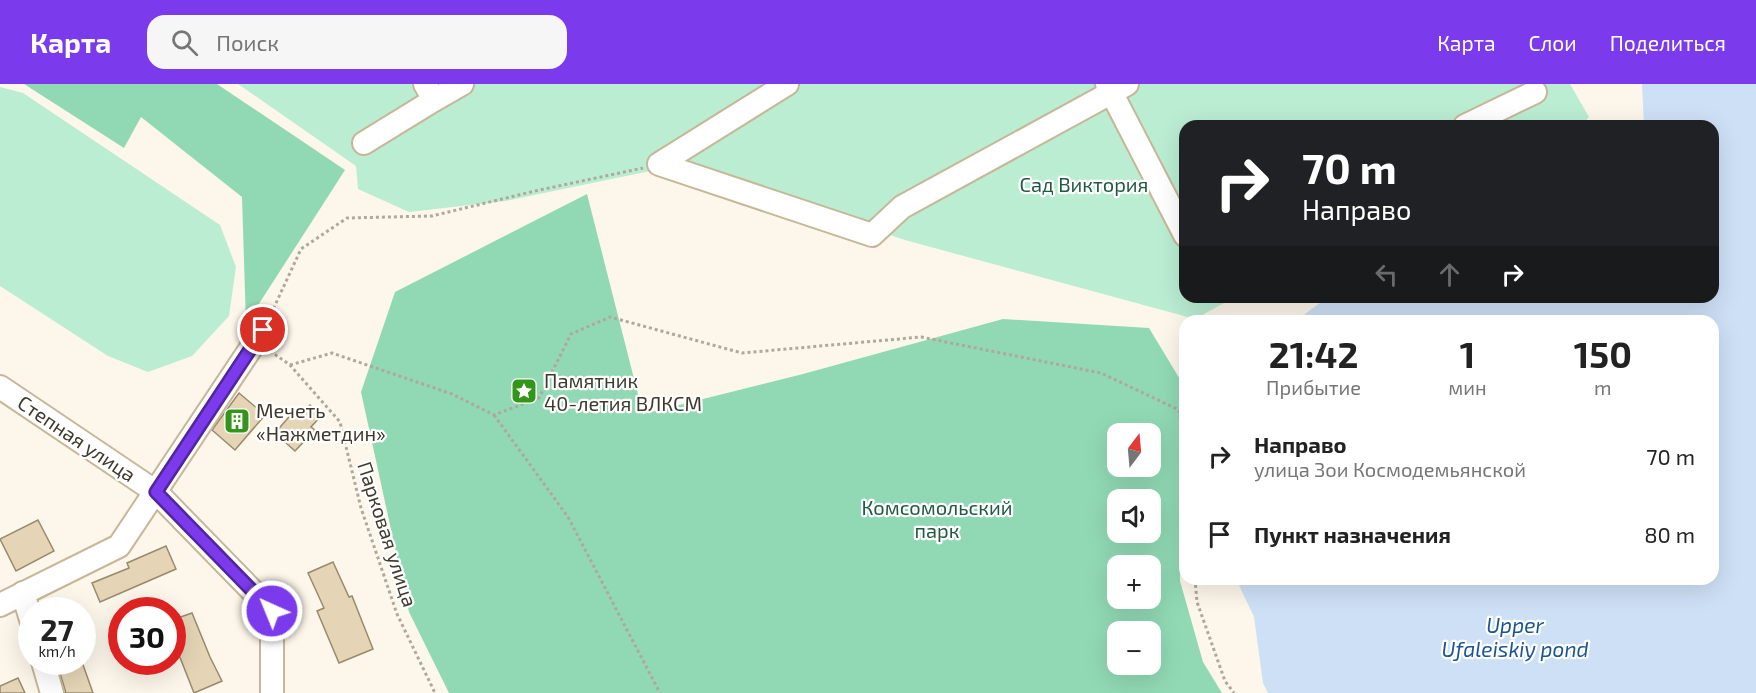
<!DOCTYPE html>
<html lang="ru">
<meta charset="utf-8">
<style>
body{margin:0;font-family:"Exo 2",sans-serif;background:#f6f6f6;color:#222;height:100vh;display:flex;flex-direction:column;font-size:22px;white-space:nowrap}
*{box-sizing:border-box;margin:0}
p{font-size:20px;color:#767676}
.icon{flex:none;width:33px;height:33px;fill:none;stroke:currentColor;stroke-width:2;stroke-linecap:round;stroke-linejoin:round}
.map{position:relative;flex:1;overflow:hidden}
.sheet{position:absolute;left:1179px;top:231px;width:540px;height:270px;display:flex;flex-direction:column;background:#fff;border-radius:18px;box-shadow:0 6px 24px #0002}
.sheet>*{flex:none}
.hud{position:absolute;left:1179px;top:36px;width:540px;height:183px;border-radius:18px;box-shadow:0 6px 24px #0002;background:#202124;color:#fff;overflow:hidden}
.needle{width:39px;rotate:16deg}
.buttons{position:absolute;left:1107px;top:339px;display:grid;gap:12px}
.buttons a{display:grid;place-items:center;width:54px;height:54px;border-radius:12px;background:#fff;box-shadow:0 6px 24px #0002;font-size:30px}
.speed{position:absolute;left:18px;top:513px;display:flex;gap:12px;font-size:30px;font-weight:700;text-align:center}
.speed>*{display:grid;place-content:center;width:78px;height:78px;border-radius:50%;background:#fff;box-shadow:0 6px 24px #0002;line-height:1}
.speed small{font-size:15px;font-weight:400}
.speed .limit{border:9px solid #d22;background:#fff;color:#111}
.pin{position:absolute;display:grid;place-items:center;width:51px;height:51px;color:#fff;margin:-26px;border:3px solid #fff;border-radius:50%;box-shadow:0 2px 6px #0007}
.me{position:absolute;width:66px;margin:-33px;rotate:316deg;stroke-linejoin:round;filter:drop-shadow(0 0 4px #0008)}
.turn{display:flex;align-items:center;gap:21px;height:126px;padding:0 24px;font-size:27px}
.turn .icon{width:78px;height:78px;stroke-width:2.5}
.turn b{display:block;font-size:42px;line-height:51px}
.lanes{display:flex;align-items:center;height:57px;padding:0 24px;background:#0003;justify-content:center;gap:30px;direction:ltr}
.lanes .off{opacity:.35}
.eta{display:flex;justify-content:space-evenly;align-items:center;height:102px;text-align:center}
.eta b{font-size:36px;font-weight:700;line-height:42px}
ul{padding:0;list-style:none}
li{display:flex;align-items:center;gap:18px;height:78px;padding:0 24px}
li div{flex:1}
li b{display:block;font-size:22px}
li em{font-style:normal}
header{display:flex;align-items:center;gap:36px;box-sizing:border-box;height:84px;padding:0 30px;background:#7c3aed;color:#fff}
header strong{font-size:28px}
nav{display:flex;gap:33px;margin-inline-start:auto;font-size:21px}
.search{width:420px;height:54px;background:#f6f6f6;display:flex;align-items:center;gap:15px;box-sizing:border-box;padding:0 21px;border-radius:18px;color:#767676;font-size:22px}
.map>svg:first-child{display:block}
</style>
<header>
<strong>Карта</strong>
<div class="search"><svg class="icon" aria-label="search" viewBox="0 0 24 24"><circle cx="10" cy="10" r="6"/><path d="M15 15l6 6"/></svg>Поиск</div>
<nav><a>Карта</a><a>Слои</a><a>Поделиться</a></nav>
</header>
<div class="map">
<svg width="1756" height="609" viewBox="0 0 1756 609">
<rect width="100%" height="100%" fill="#fdf6ea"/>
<!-- green -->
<g fill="#bbedd3">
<path d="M238 0H1570L1589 33 1581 42H1185V213H1235L1195 235 905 156 679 81 505 117 409 128 358 105 356 82Z"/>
<path d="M0 3 23 9 220 141 236 183 229 232 192 272 148 288 108 272 0 202Z"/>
</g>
<!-- forest -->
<g fill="#91d9b5" fill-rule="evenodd">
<path d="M24 0H217L345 86 246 240 242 113 141 33 124 64Z"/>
<path d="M587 110 643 330 803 290 1003 235 1149 244 1181 297 1180 497 1203 578 1222 609H449L409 528 361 308 395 208ZM1118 350H1150V382H1118ZM1118 416H1150V448H1118ZM1118 482H1150V514H1118ZM1118 548H1150V580H1118Z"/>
</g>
<!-- water -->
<path fill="#cee0f6" d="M1642 0H1756V609H1268L1263 599 1254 533 1236 495H1713V237H1300L1305 230 1328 213H1713V42H1644Z"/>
<!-- building -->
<g fill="#e5d5b6" stroke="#988a6d" stroke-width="1.5">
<path d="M239 309 265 331 235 366 212 346Z"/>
<path d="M310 321 321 332 311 343 315 346 295 367 275 349 294 327 299 332Z"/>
<path d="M38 436 54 467 16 487 0 455Z"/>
<path d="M166 462 176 485 100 518 92 499 129 484 127 479Z"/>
<path d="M333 478 349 513 352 512 373 565 339 579 317 527 324 524 308 489Z"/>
<path d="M192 529 210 573 222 597 194 609 172 553V536Z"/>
<path d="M82 578 93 609H66L59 586Z"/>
<path d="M18 594 25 609H0V602Z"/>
</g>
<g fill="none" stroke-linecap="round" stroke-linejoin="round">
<!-- minor casing -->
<g stroke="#c7b799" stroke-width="26">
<g id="minor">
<path d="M787 0 659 80 872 151 902 123 1127 0"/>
<path d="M1107 0 1185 151"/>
<path d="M434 16 462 0"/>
<path d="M1465 42 1535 8"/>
<path d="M364 59 434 16 425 0"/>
<path d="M0 303 156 408 272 527V609"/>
<path d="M23 509 32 539"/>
<path d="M0 521 119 462 263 246"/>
<path d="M43 578 52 609"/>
</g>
</g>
<!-- path -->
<g stroke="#afa89c" stroke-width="3" stroke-dasharray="3 3" stroke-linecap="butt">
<path d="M271 230 301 165 347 134 432 132 535 107 643 84"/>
<path d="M270 267 290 281 340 338 361 424 397 530 435 609"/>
<path d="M290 281 332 269 452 310 494 331 539 314 571 250 610 233 742 269 921 253 1101 289 1179 326 1185 369"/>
<path d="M494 331 568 433 660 609"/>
<path d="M1195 495 1197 518 1225 597 1234 609"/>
</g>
<!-- minor -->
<use href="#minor" stroke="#fff" stroke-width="22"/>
</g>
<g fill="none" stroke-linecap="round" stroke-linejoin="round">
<!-- route casing -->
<g stroke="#51269a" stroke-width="15">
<path id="route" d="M263 246 156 408 272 527"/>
</g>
<!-- route -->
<use href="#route" stroke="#7c3aed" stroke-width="10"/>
</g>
<!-- icons -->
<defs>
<g id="sight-square" transform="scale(1.35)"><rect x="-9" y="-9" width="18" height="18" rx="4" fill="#33961a" stroke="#fff"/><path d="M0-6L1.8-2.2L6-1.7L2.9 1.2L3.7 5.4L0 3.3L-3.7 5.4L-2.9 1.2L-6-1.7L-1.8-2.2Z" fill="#fff"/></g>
<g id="building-square" transform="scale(1.35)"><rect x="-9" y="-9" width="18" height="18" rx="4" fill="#33961a" stroke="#fff"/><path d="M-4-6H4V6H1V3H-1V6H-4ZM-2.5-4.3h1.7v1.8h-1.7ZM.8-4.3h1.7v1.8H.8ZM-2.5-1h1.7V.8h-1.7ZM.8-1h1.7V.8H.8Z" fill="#fff"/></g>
</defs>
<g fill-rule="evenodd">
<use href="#sight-square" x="524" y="307"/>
<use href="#building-square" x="237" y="337"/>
</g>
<g text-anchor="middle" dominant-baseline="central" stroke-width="4.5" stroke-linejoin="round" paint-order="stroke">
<!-- park labels -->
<g font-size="20" fill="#215941" stroke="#fff">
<text x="1084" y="100">Сад Виктория</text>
<text x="937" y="423">Комсомольский<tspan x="937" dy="23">парк</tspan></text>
</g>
<!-- poi labels -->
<g font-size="20" fill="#3f392d" stroke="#fff" text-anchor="start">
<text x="544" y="296">Памятник<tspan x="544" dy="23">40-летия ВЛКСМ</tspan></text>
<text x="256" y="326">Мечеть<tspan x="256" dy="23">«Нажметдин»</tspan></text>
</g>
<!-- street labels -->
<g font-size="20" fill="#3f392d" stroke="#fff">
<text transform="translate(77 354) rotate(34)">Степная улица</text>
<text transform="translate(388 450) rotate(72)">Парковая улица</text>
</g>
<!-- water labels -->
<g font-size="21" font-style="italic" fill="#1b5594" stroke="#fff">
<text x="1515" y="540">Upper<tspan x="1515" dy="24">Ufaleiskiy pond</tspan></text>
</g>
</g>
</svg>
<div class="buttons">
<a><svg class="needle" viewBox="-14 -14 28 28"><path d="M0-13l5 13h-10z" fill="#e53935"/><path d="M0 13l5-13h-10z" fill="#767676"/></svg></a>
<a><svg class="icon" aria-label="sound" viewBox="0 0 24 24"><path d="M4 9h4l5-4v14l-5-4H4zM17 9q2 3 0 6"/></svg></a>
<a>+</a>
<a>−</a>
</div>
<div class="speed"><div>27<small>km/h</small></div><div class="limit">30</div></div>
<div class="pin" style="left:263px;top:246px;background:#d93025"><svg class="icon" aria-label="arrive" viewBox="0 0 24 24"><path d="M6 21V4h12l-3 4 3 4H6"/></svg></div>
<svg class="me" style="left:272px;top:527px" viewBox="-20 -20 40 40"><circle r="17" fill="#7c3aed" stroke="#fff" stroke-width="3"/><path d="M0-11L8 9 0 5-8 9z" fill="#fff"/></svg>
<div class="hud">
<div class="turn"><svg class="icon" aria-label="right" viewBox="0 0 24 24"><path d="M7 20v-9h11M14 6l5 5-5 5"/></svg><div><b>70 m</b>Направо</div></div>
<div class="lanes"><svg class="icon off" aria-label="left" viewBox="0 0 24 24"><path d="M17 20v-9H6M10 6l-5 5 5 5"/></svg><svg class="icon off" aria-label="ahead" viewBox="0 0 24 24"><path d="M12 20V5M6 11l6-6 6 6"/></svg><svg class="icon" aria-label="right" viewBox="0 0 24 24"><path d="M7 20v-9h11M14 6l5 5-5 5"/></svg></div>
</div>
<section class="sheet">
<div class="eta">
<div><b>21:42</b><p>Прибытие</p></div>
<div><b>1</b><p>мин</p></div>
<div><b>150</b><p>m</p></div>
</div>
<ul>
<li><svg class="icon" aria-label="right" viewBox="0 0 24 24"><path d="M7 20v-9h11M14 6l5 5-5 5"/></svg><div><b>Направо</b><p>улица Зои Космодемьянской</p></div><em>70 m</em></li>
<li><svg class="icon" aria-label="arrive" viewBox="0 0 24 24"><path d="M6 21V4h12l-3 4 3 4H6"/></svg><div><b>Пункт назначения</b></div><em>80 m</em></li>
</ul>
</section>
</div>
